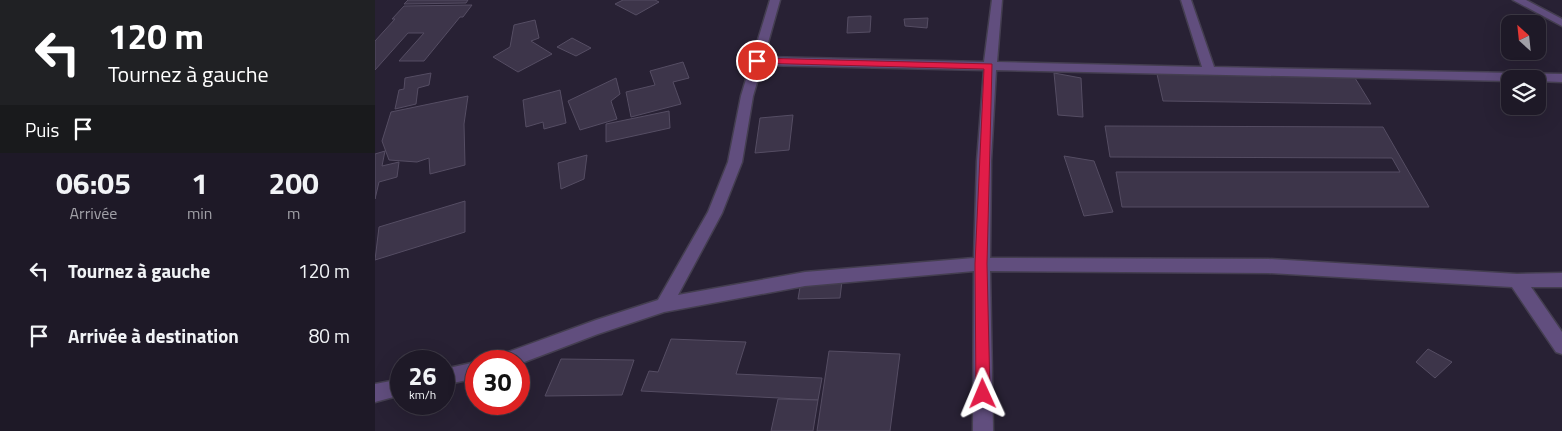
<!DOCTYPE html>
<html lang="fr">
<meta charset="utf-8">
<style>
body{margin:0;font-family:"Titillium Web",sans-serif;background:#2b2633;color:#f1f3f6;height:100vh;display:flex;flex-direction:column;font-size:19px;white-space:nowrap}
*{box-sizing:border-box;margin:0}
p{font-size:16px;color:#a1a0a7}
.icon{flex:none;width:28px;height:28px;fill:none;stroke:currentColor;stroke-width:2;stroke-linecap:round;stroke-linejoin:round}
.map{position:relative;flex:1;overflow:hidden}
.drawer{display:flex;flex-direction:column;background:#1e1927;width:375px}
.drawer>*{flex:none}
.top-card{background:#202124;color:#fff;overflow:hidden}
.needle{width:32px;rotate:333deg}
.buttons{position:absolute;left:1126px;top:15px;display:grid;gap:10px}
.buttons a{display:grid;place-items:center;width:45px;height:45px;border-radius:10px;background:#1e1927;box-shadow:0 5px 20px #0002,0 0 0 1px #3c3844;font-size:25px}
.speed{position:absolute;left:15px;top:350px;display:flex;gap:10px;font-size:25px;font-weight:700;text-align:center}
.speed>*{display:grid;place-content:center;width:65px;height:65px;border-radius:50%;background:#1e1927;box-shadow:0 5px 20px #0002,0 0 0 1px #3c3844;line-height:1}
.speed small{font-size:12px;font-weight:400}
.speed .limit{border:8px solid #d22;background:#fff;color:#111}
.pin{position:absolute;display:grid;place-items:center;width:42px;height:42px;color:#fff;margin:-21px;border:2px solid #fff;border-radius:50%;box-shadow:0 1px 5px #0007}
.me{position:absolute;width:55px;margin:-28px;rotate:359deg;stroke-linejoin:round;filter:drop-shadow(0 0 4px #0008)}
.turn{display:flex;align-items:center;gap:18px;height:105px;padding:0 25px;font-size:22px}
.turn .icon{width:65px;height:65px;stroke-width:2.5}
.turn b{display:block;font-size:35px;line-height:42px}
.then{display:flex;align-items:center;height:48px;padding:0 25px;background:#0003;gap:10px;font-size:19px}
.eta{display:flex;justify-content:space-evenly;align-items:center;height:85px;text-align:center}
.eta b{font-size:30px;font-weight:700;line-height:35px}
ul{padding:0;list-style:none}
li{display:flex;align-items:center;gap:15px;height:65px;padding:0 25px}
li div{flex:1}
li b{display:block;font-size:19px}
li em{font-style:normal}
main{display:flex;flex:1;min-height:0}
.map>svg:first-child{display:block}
</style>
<main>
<section class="drawer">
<div class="top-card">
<div class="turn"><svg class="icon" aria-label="left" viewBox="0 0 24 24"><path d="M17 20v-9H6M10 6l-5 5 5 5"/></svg><div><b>120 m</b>Tournez à gauche</div></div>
<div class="then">Puis<svg class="icon" aria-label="arrive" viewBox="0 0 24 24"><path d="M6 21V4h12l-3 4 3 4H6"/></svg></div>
</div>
<div class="eta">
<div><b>06:05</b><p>Arrivée</p></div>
<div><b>1</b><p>min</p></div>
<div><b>200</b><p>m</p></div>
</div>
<ul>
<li><svg class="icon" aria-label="left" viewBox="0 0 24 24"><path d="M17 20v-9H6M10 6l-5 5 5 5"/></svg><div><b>Tournez à gauche</b></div><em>120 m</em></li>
<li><svg class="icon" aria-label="arrive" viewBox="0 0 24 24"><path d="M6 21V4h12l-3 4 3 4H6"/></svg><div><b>Arrivée à destination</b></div><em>80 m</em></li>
</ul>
</section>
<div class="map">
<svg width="1187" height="431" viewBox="0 0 1187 431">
<rect width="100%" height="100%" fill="#282134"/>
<!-- building -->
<g fill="#3d354a" stroke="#554d63">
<path d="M33 0H93L91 3 29 4Z"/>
<path d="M248 0H280L284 2 261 15 240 4Z"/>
<path d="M97 5 88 17H85L49 61H24L49 33H33L0 70V41L20 19H17L29 6Z"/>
<path d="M496 16 495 32 472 33 473 17Z"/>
<path d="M553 18 552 28 530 26 529 19Z"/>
<path d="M160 20 164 38 156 41 177 54 143 72 118 57 135 47 139 25Z"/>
<path d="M197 38 216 48 201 56 182 47Z"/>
<path d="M308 62 314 78 298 82 306 104 256 117 251 92 280 85 275 71Z"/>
<path d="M56 73 54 85 43 88 41 104 20 109 24 90 29 89 30 78Z"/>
<path d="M679 73 706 78 708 117 683 115Z"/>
<path d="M782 74 980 78 996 104 788 101Z"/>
<path d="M241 78 245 94 236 101 242 119 205 130 193 101Z"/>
<path d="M185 90 191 123 169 129 168 122 151 127 148 100Z"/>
<path d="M93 96 89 124 90 165 55 174 54 158 42 162 14 160 7 141 16 112Z"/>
<path d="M294 111 295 128 231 142V124Z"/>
<path d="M418 115 414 150 380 153 385 118Z"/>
<path d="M730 126 1008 127 1054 207H747L741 172H1025L1017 158 735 157Z"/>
<path d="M10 151 7 166 24 162 22 177 4 182 0 199V154Z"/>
<path d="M212 155 209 179 186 189 183 163Z"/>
<path d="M689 156 719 161 738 212 709 216Z"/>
<path d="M90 201V232L0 260 4 227Z"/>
<path d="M426 281H467L465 298 423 299Z"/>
<path d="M296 339 371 342 361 374 447 378 443 400 266 391 274 371 283 372Z"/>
<path d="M1053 349 1077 362 1060 378 1041 362Z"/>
<path d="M454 351 525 354 515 431H442Z"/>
<path d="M186 359 259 360 247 395 170 396Z"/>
<path d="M403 399 443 400 438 431H396Z"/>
</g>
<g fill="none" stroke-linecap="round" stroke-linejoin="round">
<!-- street casing -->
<g stroke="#443e50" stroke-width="3">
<g id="street">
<path d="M395 0H405L389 57 609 62 617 0H627L622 62 827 67 806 0H816L839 67 1187 74V82L1162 81V79H1135V81L621 70 616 161 615 258 893 259 1142 274 1187 273V287H1156L1187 332V354L1181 352 1137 287 893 273 615 271 618 431H598L599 271 430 286 289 312 223 334 144 364V361H122L125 355 221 320 283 300 333 212 353 162 366 96ZM387 65 609 70 602 161 599 258 430 272 303 295 347 213 367 162 378 96Z"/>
<path d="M1138 0H1151L1187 19V26Z"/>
<path d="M101 362V378L69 385V369Z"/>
<path d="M26 379V395L0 402V384Z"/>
</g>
</g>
<!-- street -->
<use href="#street" fill="#614e7e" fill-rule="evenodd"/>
</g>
<!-- route -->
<path fill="#e11d48" stroke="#92132f" d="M382 58 617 64 612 264 615 394 613 399 608 400 603 399 601 394 600 264 609 69 379 63V59Z"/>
</svg>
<div class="buttons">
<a><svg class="needle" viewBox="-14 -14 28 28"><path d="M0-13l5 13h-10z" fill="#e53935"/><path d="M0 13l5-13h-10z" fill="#a1a0a7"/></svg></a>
<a><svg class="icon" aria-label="layers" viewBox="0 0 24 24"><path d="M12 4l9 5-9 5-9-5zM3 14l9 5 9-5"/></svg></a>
</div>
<div class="speed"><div>26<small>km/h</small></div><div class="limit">30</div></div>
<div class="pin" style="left:382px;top:61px;background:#d93025"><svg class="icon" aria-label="arrive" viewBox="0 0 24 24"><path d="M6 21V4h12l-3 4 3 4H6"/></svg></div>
<svg class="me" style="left:608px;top:394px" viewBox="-20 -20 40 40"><path d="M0-17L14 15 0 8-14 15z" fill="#e11d48" stroke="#fff" stroke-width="4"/></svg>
</div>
</main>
